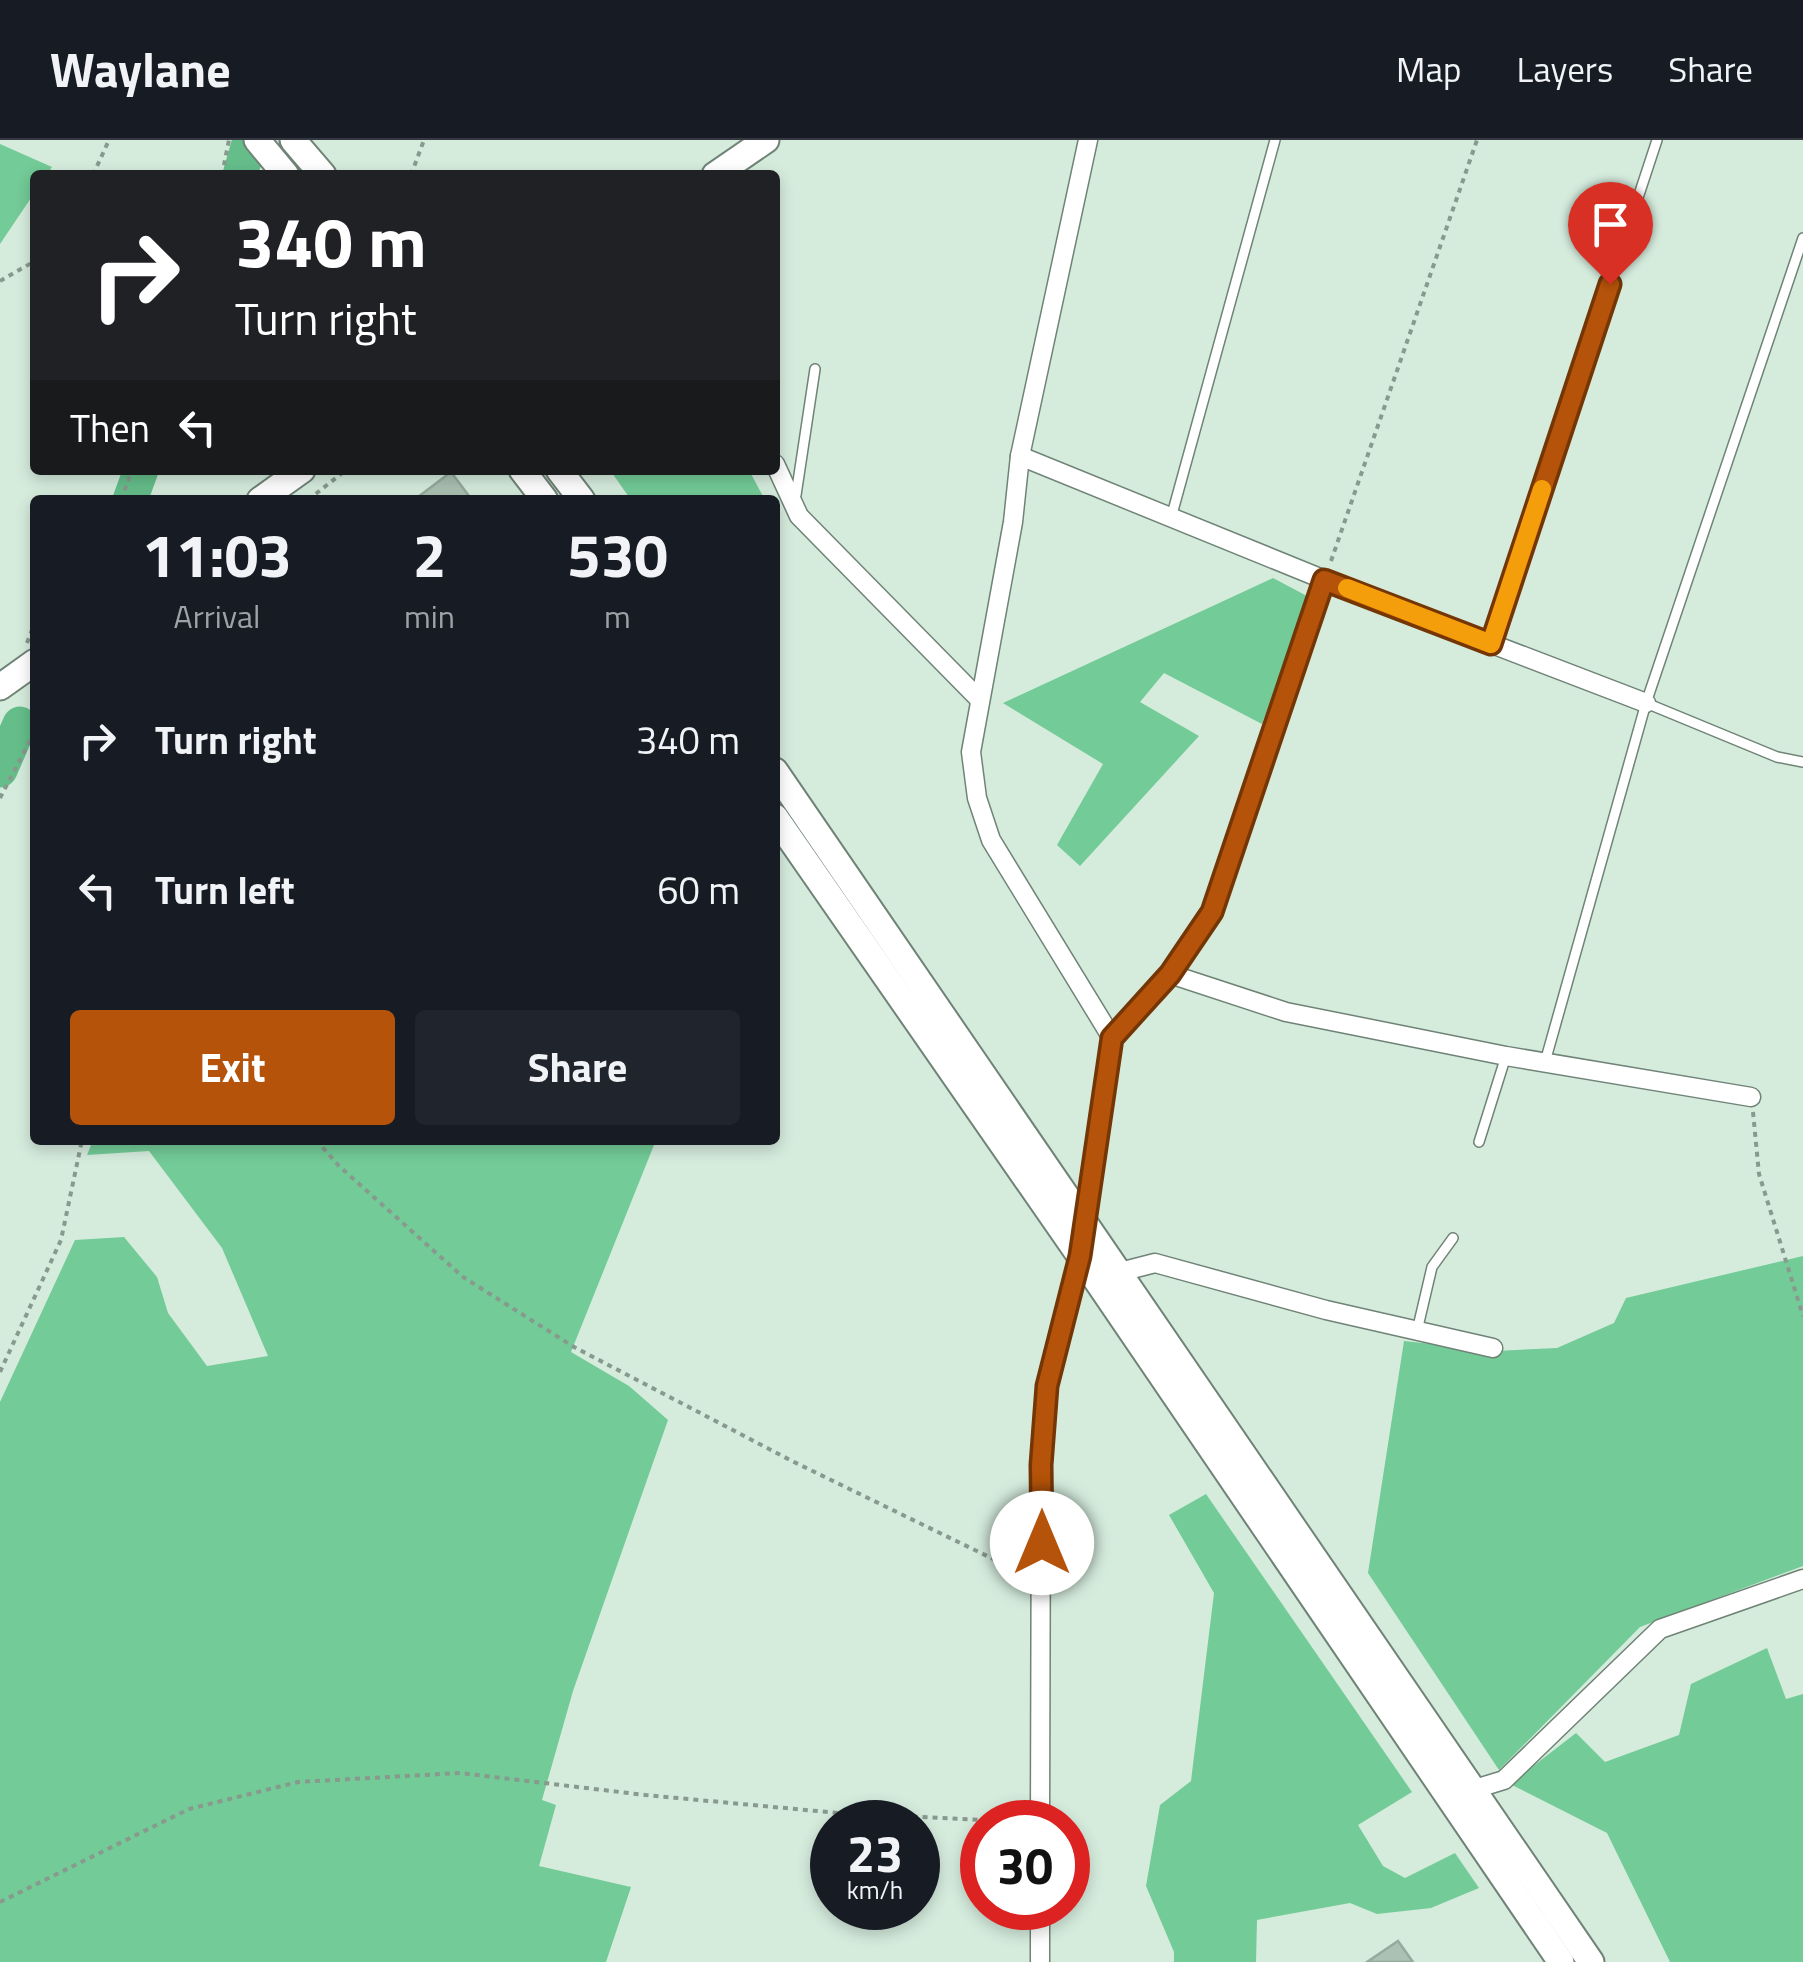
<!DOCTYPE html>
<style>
body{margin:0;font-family:"Titillium Web",sans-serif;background:#20242c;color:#f1f3f6;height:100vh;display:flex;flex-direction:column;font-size:38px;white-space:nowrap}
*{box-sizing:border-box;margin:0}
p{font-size:32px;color:#9ea1a6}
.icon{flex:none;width:55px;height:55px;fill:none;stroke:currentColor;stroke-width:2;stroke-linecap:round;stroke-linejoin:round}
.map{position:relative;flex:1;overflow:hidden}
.details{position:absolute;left:30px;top:355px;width:750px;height:650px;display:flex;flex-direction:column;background:#171b24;border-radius:10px;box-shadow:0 5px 15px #0003}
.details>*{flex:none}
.banner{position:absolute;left:30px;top:30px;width:750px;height:305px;border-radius:10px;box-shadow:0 5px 15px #0003;background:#202124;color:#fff;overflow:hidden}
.speed{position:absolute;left:810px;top:1660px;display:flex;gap:20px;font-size:50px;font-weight:700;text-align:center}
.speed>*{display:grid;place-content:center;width:130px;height:130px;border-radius:50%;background:#171b24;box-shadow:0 5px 15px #0003;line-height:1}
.speed small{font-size:25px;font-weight:400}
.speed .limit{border:15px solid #d22;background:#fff;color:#111}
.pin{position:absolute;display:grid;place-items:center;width:85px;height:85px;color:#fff;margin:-102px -42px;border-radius:50% 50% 50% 0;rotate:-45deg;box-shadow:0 0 10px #0007}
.pin .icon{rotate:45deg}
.me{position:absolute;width:110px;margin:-55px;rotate:0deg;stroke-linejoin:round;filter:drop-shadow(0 0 8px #0008)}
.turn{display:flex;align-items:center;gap:35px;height:210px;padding:0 40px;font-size:45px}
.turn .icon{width:130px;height:130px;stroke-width:2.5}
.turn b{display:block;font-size:70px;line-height:85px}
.then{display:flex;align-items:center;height:95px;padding:0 40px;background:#0003;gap:20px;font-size:38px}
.eta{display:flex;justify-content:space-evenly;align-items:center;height:170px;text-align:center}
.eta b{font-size:60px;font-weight:700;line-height:70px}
.primary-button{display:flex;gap:20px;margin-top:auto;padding:20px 40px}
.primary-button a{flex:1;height:115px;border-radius:10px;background:#b45309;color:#fff;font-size:40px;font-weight:700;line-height:115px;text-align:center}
.primary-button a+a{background:#20242c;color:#f1f3f6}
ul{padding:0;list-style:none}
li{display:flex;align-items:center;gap:30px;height:150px;padding:0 40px}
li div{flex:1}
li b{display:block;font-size:38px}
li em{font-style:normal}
header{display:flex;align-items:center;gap:60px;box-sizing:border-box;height:140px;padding:0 50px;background:#171b24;border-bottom:2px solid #363941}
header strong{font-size:48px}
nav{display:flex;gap:55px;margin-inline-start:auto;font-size:35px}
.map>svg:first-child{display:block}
</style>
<header>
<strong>Waylane</strong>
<nav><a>Map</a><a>Layers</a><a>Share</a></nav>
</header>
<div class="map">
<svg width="1803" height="1822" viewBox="0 0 1803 1822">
<rect width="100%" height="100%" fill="#d5ecdd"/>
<!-- forest -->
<g fill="#73cb97">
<path d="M0 4 52 27 47 35H35V52L0 104Z"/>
<path d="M610 330H749L765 360H631Z"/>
<path d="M1273 438 1307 456 1262 584 1164 533 1140 562 1199 596 1080 726 1057 705 1103 624 1003 563Z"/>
<path d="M93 1000H656L571 1212 629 1246 668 1280 573 1551 542 1660 556 1665 539 1726 631 1747 606 1822H0V1262L75 1100 124 1097 157 1137 168 1173 207 1226 268 1216 222 1108 149 1011 87 1015Z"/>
<path d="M1803 1116V1426L1640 1487 1499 1630 1368 1433 1404 1201 1496 1211 1557 1208 1614 1183 1626 1158Z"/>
<path d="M1206 1354 1412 1652 1358 1685 1383 1726 1405 1738 1455 1713 1479 1748 1431 1768 1377 1774 1350 1763 1257 1780 1256 1822H1174V1812L1146 1746 1160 1665 1191 1641 1214 1453 1169 1375Z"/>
<path d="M1767 1508 1786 1559 1803 1554V1822H1670L1607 1693 1510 1644 1576 1593 1605 1622 1679 1595 1691 1544Z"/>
</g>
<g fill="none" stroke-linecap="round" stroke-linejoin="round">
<!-- river -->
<g stroke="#65be8a" stroke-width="35">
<path d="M240 35 250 0"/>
<path d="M130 360 141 330"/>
<path d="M0 630 20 584"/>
</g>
</g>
<!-- building -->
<g fill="#abc1b2" stroke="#95ab9d" stroke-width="2.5">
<path d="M451 332 472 360H414Z"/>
<path d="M1398 1801 1413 1822H1367Z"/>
</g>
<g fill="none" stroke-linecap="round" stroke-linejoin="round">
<!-- lane casing -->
<g stroke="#6f8376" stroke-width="12">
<g id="lane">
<path d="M792 358 796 355 815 229"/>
<path d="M1171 378 1275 0"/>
<path d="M1491 504 1657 0"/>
<path d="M1646 563 1777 617 1803 622"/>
<path d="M1545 922 1646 563 1803 98"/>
<path d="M1479 1002 1506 916"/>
<path d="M1417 1191 1432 1127 1453 1098"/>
</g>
</g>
<!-- street casing -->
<g stroke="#6f8376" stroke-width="21">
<g id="street">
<path d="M1088 0 1020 316 1013 382 971 612 977 658 991 700 1112 898"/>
<path d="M1020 316 1325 440 1646 563"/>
<path d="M775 324 799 376 979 559"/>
<path d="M1170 834 1286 872 1506 916 1751 957"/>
<path d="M1120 1132 1155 1123 1326 1170 1493 1208"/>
<path d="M1465 1652 1504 1640 1660 1489 1803 1439"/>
<path d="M1040 1682 1041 1325 1047 1246 1080 1116 1112 898 1170 834 1212 772 1325 440"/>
<path d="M1040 1822V1768"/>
</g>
</g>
<!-- secondary casing -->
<g stroke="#6f8376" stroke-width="29">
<g id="secondary">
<path d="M257 0 286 35"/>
<path d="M293 0 323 35"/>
<path d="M715 35 766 0"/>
<path d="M522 330 545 360"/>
<path d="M559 330 582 360"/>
<path d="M260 360 302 330"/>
<path d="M0 547 35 522"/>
<path d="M775 631 1591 1822"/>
<path d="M775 677 1080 1116 1561 1822"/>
</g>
</g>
<!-- path -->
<g stroke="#88998e" stroke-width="4" stroke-dasharray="5 5" stroke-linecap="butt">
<path d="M93 35 109 0"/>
<path d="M222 35 229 0"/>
<path d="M411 35 424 0"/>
<path d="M0 141 35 121"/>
<path d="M121 360 132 330"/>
<path d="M308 360 346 330"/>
<path d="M1331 421 1477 0"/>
<path d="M27 503 35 482"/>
<path d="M0 658 35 591"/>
<path d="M1753 972 1759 1034 1803 1176"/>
<path d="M316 1000 339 1026 463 1137 574 1207 792 1321 1024 1434"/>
<path d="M0 1232 61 1100 82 1000"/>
<path d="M0 1762 189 1669 298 1642 460 1633 645 1655 838 1673 1023 1682"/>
</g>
<!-- lane -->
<use href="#lane" stroke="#fff" stroke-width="9"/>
<!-- street -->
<use href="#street" stroke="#fff" stroke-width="18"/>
<!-- secondary -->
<use href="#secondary" stroke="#fff" stroke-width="25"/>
</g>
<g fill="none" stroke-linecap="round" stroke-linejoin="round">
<!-- route casing -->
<g stroke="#753606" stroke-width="25">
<path id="route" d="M1042 1403 1041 1325 1047 1246 1080 1116 1112 898 1170 834 1212 772 1324 440 1491 504 1610 144"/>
</g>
<!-- route -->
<use href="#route" stroke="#b45309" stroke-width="18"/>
<!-- slow -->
<path stroke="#f59e0b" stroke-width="18" d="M1347 448 1491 504 1542 349"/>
</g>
</svg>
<div class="speed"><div>23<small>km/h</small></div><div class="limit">30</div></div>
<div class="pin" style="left:1610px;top:144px;background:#d93025"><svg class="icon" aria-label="arrive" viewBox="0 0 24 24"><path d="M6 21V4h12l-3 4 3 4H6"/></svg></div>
<svg class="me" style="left:1042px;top:1403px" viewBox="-20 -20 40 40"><circle r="19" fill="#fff"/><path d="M0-13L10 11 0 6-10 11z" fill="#b45309"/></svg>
<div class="banner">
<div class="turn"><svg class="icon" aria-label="right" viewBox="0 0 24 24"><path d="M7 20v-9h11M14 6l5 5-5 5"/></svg><div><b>340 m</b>Turn right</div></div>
<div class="then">Then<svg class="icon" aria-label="left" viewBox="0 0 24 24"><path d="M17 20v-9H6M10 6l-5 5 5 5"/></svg></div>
</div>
<section class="details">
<div class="eta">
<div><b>11:03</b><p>Arrival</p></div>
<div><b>2</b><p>min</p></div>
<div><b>530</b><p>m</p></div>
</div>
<ul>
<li><svg class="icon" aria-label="right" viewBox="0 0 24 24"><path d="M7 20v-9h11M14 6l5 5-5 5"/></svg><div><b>Turn right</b></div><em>340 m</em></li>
<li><svg class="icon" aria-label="left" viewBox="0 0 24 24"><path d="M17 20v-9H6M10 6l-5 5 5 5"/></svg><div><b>Turn left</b></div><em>60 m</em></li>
</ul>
<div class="primary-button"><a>Exit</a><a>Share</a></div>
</section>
</div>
